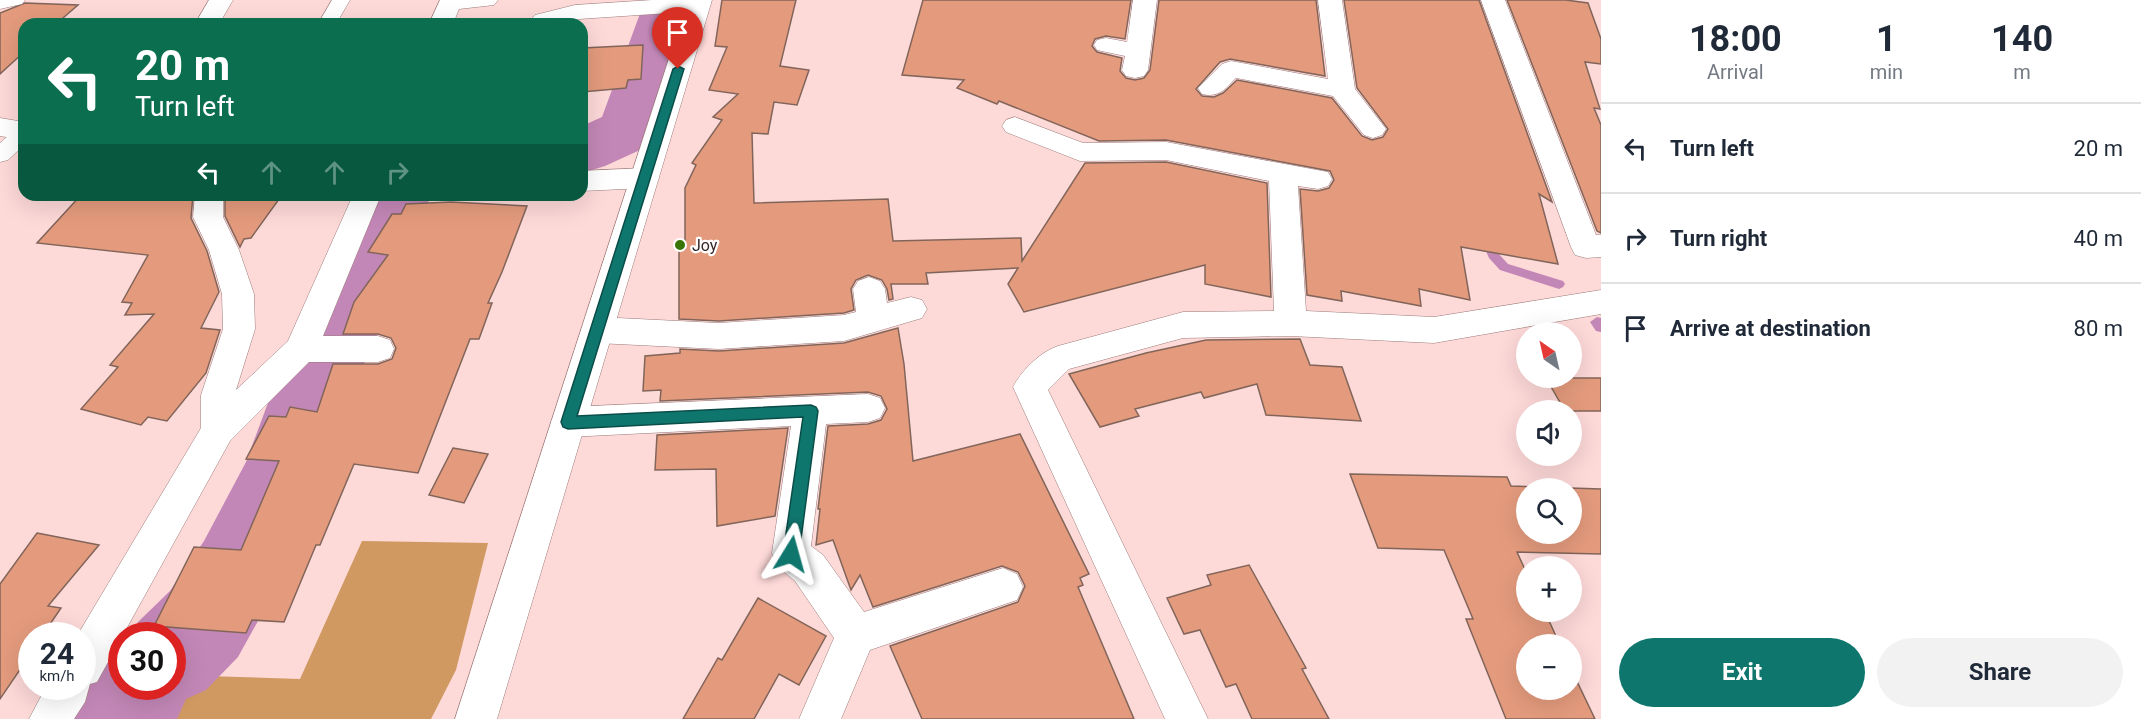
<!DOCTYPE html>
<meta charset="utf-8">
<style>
body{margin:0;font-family:Roboto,sans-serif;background:#f2f2f3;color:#1f2937;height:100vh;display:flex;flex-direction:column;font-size:22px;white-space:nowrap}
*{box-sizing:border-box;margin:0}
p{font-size:20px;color:#747a83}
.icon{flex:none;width:33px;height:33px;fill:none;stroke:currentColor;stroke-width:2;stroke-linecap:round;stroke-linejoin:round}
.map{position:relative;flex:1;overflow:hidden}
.drawer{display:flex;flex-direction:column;background:#fff;width:540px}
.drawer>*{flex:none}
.hud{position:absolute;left:18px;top:18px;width:570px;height:183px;border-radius:18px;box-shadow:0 6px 24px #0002;background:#0b6e4f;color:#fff;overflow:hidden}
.needle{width:39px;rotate:326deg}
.buttons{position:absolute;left:1516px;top:322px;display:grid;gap:12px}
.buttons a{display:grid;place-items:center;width:66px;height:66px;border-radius:50%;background:#fff;box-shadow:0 6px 24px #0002;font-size:30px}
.speed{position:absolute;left:18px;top:622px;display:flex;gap:12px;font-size:30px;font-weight:700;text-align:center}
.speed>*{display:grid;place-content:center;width:78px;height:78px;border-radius:50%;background:#fff;box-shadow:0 6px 24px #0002;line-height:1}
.speed small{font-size:15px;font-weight:400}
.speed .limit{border:9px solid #d22;background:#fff;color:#111}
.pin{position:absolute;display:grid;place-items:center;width:51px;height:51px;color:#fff;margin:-62px -26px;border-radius:50% 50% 50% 0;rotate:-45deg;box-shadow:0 0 6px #0007}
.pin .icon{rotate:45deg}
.me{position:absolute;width:66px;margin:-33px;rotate:8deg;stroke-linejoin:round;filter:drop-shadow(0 0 4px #0008)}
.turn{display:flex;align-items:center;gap:21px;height:126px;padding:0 18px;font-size:27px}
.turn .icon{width:78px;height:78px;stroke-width:2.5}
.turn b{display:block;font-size:42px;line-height:51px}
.lanes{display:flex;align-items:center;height:57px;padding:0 18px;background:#0003;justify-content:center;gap:30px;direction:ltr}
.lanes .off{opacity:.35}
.eta{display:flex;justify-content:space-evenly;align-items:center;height:102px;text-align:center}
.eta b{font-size:36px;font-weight:700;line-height:42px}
.cta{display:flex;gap:12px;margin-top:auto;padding:12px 18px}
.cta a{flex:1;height:69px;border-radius:36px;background:#0f766e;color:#fff;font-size:24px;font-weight:700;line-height:69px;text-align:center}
.cta a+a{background:#f2f2f3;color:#1f2937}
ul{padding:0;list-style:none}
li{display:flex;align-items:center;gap:18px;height:90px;padding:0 18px;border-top:2px solid #e0e1e3}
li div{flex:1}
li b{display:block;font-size:22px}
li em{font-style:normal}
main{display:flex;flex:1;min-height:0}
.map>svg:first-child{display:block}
</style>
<main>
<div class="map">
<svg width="1601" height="719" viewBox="0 0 1601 719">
<rect width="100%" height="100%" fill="#fdd9d8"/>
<!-- forest -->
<path fill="#cf9961" d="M362 541 488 543 456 670 431 719H117L140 687H172L173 675 300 679Z"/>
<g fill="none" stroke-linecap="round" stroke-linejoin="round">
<!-- stream -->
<g fill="#c387b7" fill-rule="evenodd">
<path d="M1486 233 1490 234 1498 253 1508 264 1563 281 1565 284 1563 287 1559 289 1500 270 1489 258 1480 237Z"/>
<path d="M1597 317 1601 318V332L1596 331 1590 322Z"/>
</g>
<!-- river -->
<g fill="#c387b7" fill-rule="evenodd">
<path d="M645 0H701L661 130 651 145 605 166 582 173V126L602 117Z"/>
<path d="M363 195H431L390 306 355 384 328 473 268 603 238 657 206 690 186 699 177 719H60L73 687H82V675L106 652 122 646V687H172V636H132L138 622 170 591 204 541 246 462 275 384 316 306Z"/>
</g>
</g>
<!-- building -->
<g fill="#e49b7d" stroke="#82655a" stroke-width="1.5" fill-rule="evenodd">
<path d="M722 0H796L780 66 809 70 797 105 774 102 768 134 752 133 754 203 888 199 893 241 1021 238 1022 261 1085 163 1166 162 1267 183 1271 297 1205 284V265L1024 312 1008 284 1018 268 926 273 928 284H891L893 299 889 300 887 289 882 280 868 275 856 280 851 289 854 310 844 313 719 321 679 319V249H685V188L696 165 692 163 722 120 713 117 738 94 709 90 727 47 715 46Z"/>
<path d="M923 0H1131L1125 39 1106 36 1095 39 1092 46 1097 52 1122 58 1120 71 1126 78 1135 80 1144 78 1150 70 1159 0H1316L1325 76 1230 59 1220 62 1196 89 1202 96 1214 97 1223 93 1237 80 1332 98 1362 136 1372 140 1383 137 1388 129 1357 88 1344 0H1479L1552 202 1539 194 1558 264 1461 247 1470 300 1419 289 1421 306 1341 291 1342 301 1307 295 1300 189 1318 191 1329 188 1334 180 1330 171 1166 140 1099 141 999 101 997 104 957 88 964 80 902 75Z"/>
<path d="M1507 0H1566L1588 3 1601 39V64L1585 62 1600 109 1594 108 1601 125V233L1597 231Z"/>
<path d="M25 3 78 5 56 24H24V52L0 74V13Z"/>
<path d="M643 45 641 79 628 80 626 88 582 92V48Z"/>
<path d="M81 195H193L191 218 207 251 219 292 201 328 220 330 206 373 167 421 148 417 141 425 81 409 118 367 110 365 154 314 125 315 132 303 122 302 148 255 37 243Z"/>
<path d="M225 195H282L251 238 244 239 240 247 225 216Z"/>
<path d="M451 202 527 206 502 272 488 303H492L479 339H470L418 473 354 464 320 545H316L284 622 252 620 246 633 154 626 194 547 241 550 279 461 246 459 269 416 286 417 290 407 317 412 333 364H378L392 359 396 348 391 338 378 334H343L354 302 388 255 368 252 392 214H401L406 204Z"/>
<path d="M898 328 904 364 913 461 1020 434 1089 574 1080 578 1083 585 1078 587 1134 719H922L890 646 1018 602 1025 586 1018 572 1002 566 873 607 860 575 851 590 833 540 816 545 820 509H818L828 426 868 424 881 420 887 409 881 396 868 392 660 401 661 390 643 391 645 356 680 353V349L719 351 844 343Z"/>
<path d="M1300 339 1310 365 1342 367 1361 421 1266 415 1257 384 1204 398 1201 392 1135 409 1139 416 1100 427 1069 374 1146 353 1206 340Z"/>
<path d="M1546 378H1601V411H1565Z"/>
<path d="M788 428 775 516 717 526 716 469 655 470 657 435Z"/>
<path d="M453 448 488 454 464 503 429 495Z"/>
<path d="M1350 474 1507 477 1511 486 1601 489V554L1517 552 1527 574V612H1545L1560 645H1527V690H1572V671L1595 719H1506L1466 619H1473L1444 550 1378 548ZM1527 489H1572V534H1527Z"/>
<path d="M37 533 99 545 48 606 61 608 42 636H32V652L0 699V584Z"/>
<path d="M1249 565 1306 668 1302 669 1329 719H1252L1236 684 1226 687 1200 630 1184 634 1167 598 1211 585 1207 575Z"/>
<path d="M758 598 826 636 799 685 779 674 754 719H683L718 658 722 660Z"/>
</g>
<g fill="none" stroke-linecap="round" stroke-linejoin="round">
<!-- lane casing -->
<g stroke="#9c7c7b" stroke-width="1">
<g id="lane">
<path d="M0 0H25L22 4 0 9Z"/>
<path d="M332 0H350L336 24H318Z"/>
<path d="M24 126V145L8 160 0 162V143L17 128Z"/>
</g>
</g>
<!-- street casing -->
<g stroke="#9c7c7b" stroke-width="1">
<g id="street">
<path d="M209 0H233L219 24H195Z"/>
<path d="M440 0H498L494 5 459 9 453 24H429Z"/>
<path d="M652 0H708L711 4 707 9 699 11 579 19 566 24H534L531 20 535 15 575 5Z"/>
<path d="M1133 0H1157L1148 70 1144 76 1135 78 1126 76 1122 70 1125 56 1097 50 1094 45 1097 40 1106 38 1127 42Z"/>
<path d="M1318 0H1342L1355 89 1386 129 1382 135 1373 138 1364 135 1333 96 1236 78C1225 89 1219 98 1202 94L1198 88 1222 64 1231 61 1328 79Z"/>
<path d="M1481 0H1505L1596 235H1601V257L1586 258 1575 255 1571 247Z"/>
<path d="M1015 117 1083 143 1166 142 1328 172 1332 179 1328 186 1318 189 1298 186 1306 311 1434 317 1601 290V314L1434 343 1291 336 1183 338 1069 369 1048 390 1208 719H1165L1013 387C1022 370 1040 352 1058 346L1183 312 1274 311 1269 181 1166 160 1080 161 1006 132 1002 126 1006 120Z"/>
<path d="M0 118 24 122V140L0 136Z"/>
<path d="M645 168 655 171 659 178 655 185 645 188 582 191V171Z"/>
<path d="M195 195H223V217L239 250 254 294 255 329 236 390 288 341 353 195H381L323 336H378L390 340 394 349 390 358 378 362H309L230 441 97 682 90 684 85 702 74 719H29L46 687H82V636H77L201 428V395L223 329 222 294 209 250 193 217Z"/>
<path d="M869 277 880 281 885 289 887 303 911 297 922 300 927 309 922 318 844 341 719 349 597 343 586 339 581 330 586 321 597 317 719 323 844 315 856 312 853 289 858 281Z"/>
<path d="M868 394 880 398 885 408 880 418 868 422 826 424 811 546 823 555 864 612 1003 568 1017 574 1023 587 1017 600 870 650 841 719H799L834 638 795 581 777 566 772 553 791 426 568 437 556 432 551 422 556 412 568 407Z"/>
</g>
</g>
<!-- secondary casing -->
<g stroke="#9c7c7b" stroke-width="1">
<path id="secondary" d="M688 0H712L497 719H455Z"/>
</g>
<!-- lane -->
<use href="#lane" fill="#fff" fill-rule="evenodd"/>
<!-- street -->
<use href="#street" fill="#fff" fill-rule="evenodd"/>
<!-- secondary -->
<use href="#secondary" fill="#fff" fill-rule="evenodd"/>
</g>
<!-- route -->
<path fill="#0f766e" stroke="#0a4d48" stroke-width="1.5" d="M678 66 684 69 577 416 811 405 816 407 818 411 799 554 797 559 791 561 785 559 783 554 803 417 568 429 563 427 561 422 673 69Z"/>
<!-- markers -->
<circle fill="#397407" stroke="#fff" stroke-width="2" cx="680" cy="245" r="6"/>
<g text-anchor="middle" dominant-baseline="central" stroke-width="4.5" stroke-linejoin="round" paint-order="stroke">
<!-- poi labels -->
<g font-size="16" fill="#352827" stroke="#fff" text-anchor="start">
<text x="692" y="245">Joy</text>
</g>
</g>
</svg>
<div class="buttons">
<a><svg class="needle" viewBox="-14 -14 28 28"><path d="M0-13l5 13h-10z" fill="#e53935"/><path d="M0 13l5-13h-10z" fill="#747a83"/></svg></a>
<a><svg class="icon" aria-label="sound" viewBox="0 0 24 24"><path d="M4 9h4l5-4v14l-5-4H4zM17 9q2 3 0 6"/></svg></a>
<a><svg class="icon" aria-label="search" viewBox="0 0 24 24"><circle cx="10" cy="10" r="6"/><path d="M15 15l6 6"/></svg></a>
<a>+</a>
<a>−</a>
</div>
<div class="speed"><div>24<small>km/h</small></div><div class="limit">30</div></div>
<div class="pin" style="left:678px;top:69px;background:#d93025"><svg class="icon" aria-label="arrive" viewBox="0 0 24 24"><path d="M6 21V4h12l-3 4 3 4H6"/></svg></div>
<svg class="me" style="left:791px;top:554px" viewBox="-20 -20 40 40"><path d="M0-17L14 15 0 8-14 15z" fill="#0f766e" stroke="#fff" stroke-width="4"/></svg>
<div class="hud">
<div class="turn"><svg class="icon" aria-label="left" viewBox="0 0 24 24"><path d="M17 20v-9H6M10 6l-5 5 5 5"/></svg><div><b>20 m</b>Turn left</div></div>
<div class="lanes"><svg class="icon" aria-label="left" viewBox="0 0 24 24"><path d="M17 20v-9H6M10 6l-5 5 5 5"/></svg><svg class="icon off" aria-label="ahead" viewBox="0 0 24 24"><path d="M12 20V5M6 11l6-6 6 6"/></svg><svg class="icon off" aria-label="ahead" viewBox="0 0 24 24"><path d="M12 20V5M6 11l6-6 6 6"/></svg><svg class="icon off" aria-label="right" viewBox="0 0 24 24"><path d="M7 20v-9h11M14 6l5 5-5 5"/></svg></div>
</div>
</div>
<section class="drawer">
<div class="eta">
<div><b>18:00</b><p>Arrival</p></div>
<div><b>1</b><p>min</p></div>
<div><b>140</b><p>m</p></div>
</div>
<ul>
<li><svg class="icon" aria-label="left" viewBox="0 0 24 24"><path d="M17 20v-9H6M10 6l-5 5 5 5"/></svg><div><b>Turn left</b></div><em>20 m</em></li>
<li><svg class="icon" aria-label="right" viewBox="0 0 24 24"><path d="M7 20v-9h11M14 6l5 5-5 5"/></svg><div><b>Turn right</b></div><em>40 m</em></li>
<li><svg class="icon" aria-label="arrive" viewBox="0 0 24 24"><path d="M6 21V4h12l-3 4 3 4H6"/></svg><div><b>Arrive at destination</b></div><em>80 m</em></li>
</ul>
<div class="cta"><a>Exit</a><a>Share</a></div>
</section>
</main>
